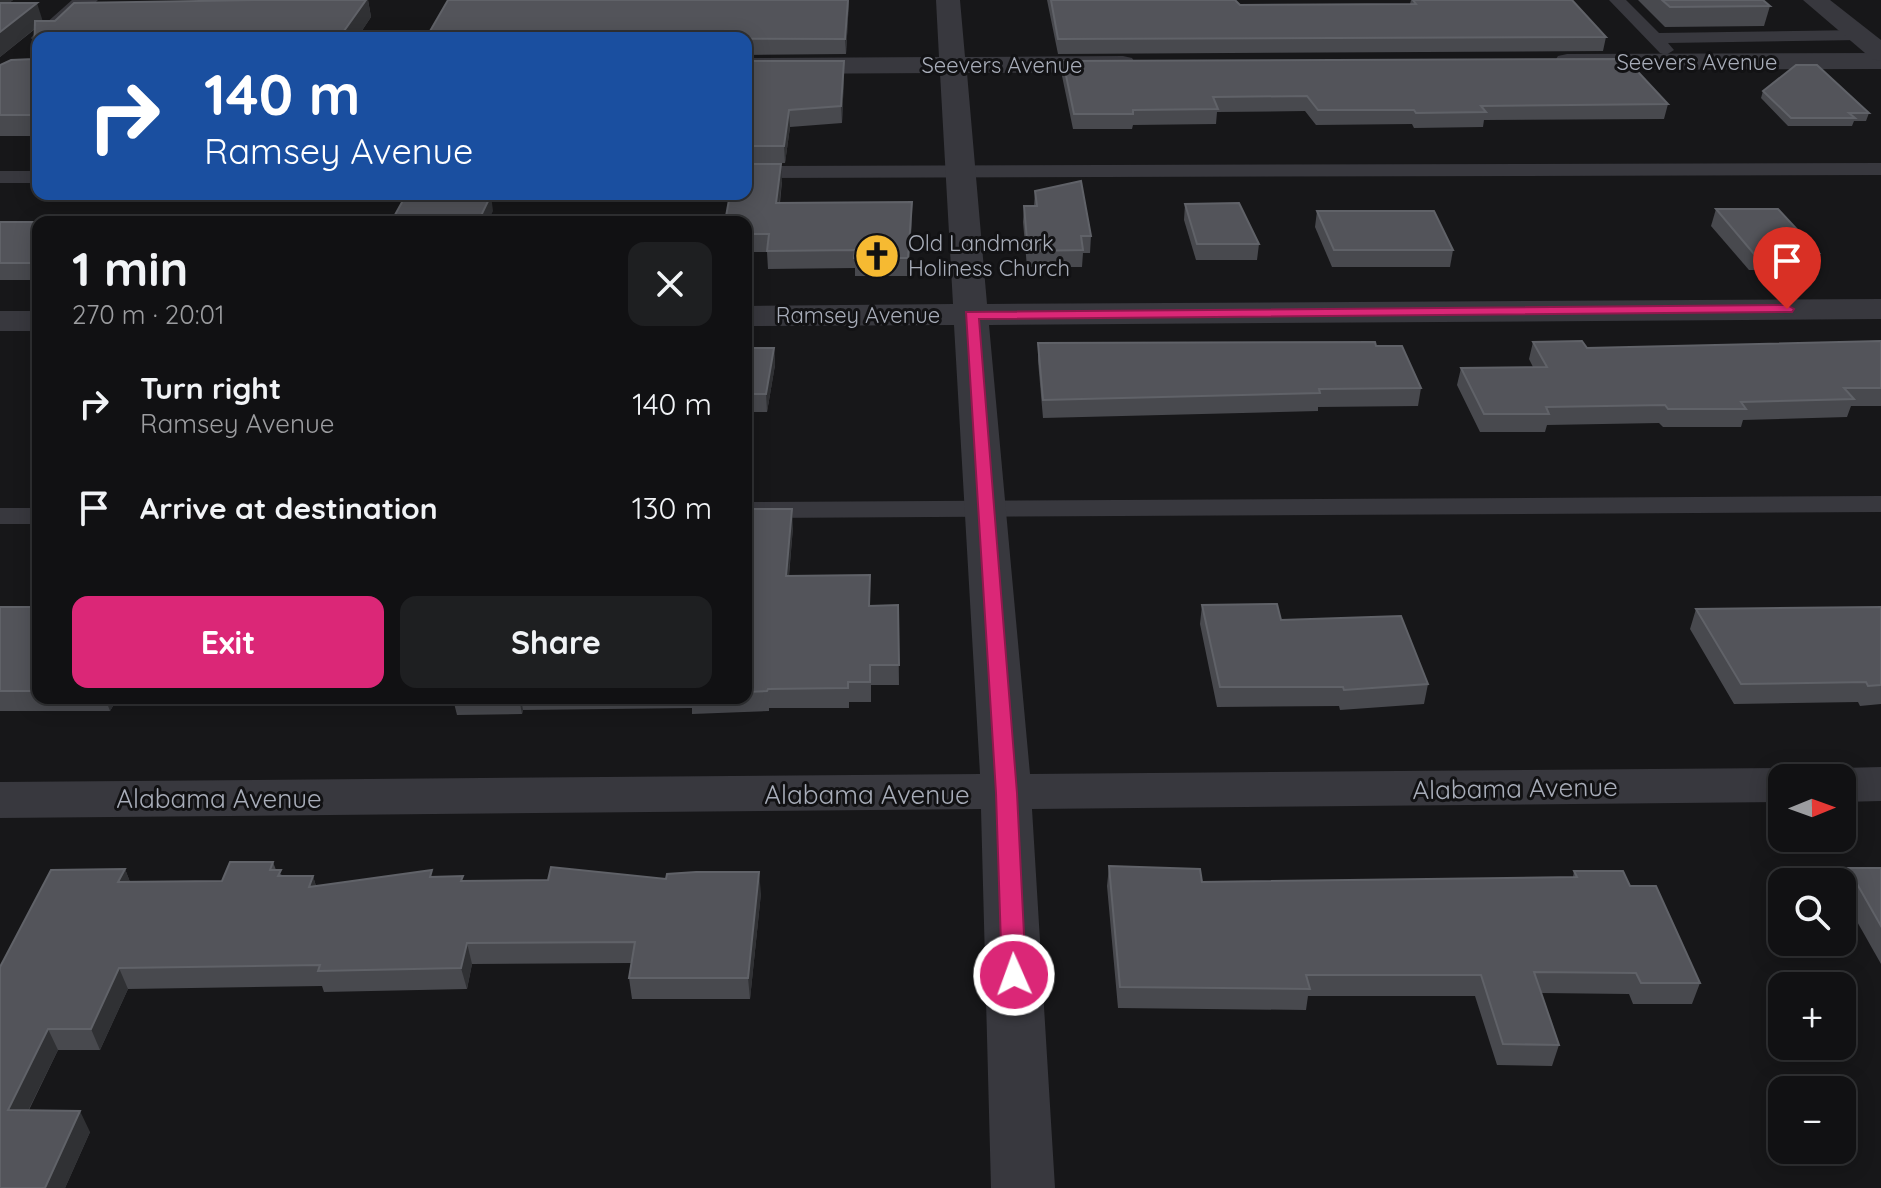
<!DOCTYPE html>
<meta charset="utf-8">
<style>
body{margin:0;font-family:Quicksand,sans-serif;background:#1e1f21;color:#f1f3f6;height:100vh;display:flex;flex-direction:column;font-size:30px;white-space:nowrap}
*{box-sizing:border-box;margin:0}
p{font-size:26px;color:#9c9da0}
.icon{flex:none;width:44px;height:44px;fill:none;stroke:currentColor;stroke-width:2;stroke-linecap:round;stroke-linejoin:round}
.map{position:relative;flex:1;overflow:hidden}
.side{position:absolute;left:32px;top:216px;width:720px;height:488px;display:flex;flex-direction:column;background:#111113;border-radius:16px;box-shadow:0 4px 20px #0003,0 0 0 2px #303133}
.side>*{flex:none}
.top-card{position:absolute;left:32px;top:32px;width:720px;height:168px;border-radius:16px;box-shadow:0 4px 20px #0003,0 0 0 2px #303133;background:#1a4fa0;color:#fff;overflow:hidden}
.needle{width:52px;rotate:89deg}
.controls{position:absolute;left:1768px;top:764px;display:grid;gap:16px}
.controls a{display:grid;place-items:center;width:88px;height:88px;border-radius:16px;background:#111113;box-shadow:0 4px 20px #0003,0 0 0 2px #303133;font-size:40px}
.pin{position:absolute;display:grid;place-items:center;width:68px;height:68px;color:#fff;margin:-82px -34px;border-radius:50% 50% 50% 0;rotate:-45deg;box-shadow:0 0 8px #0007}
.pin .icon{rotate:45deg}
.me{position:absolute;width:88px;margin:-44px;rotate:358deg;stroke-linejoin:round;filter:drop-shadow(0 0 6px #0008)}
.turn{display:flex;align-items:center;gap:28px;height:168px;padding:0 40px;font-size:36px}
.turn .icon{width:104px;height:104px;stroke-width:2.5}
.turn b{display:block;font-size:56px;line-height:68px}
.round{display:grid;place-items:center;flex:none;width:84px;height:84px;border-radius:16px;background:#1e1f21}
.headline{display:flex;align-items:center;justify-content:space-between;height:136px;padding:0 40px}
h1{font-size:48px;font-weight:700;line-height:60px}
.button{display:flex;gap:16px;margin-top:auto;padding:16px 40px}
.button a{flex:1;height:92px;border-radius:16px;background:#db2777;color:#fff;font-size:32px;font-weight:700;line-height:92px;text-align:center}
.button a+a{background:#1e1f21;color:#f1f3f6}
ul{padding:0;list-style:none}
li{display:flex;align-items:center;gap:24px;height:104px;padding:0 40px}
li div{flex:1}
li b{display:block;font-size:30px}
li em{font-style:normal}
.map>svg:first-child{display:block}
</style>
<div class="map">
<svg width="1881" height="1188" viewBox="0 0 1881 1188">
<rect width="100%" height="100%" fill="#171719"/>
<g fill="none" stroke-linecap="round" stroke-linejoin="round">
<!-- service -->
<g fill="#38383e" fill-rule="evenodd">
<path d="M1609 0H1626L1659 33 1859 30 1867 35 1859 40 1668 43 1674 50 1666 55 1660 53Z"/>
<path d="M1881 163V175L746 178V166Z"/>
<rect x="0" y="171" width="38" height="12"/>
<path d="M1881 496V512L746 518V502Z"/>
<rect x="0" y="508" width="38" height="16"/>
</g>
<!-- minor -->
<g fill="#38383e" fill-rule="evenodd">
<path d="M936 0H960L965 57 1123 56 1132 58 1136 64 1132 70 1123 72 967 73 987 304 1881 299V319L989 325 1030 774 1782 768 1800 773 1803 778H1782V802L1032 809 1055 1188H991L981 809 0 818V782L980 774 954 325 746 326V306L953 304 940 73 746 74V58L939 57Z"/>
<path d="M1881 53V69L1567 70 1558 68 1554 62 1558 56 1567 54Z"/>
<rect x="0" y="311" width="38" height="20"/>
<path d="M1881 767V801L1842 802V778H1821L1824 773 1842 768Z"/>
</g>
<!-- tertiary -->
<g fill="#38383e" fill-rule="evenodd">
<path d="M72 0H98L59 38H38V44L35 43 31 38 35 33Z"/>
<path d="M1803 0H1830L1881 40V61L1872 59Z"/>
</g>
</g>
<!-- wall -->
<g fill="#48494e">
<path d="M0 0H13L9 3 42 21 261 0H368L371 17 357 38H38V136H0V65L34 59 35 29 0 57Z"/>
<path d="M849 0 846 54 746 55V38Z"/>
<path d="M1047 0H1235L1240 5 1410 4 1411 0H1572L1606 37 1603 51 1058 54Z"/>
<path d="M1638 0H1763L1770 6 1764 26 1665 27Z"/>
<path d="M746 61H844V76L842 123 790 127 785 163H746Z"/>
<path d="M1063 61 1668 104 1664 119 1484 120 1483 127 1414 128 1412 124 1316 125 1305 111 1217 112 1216 124 1133 125 1132 129H1073L1062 76Z"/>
<path d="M1763 91 1869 113 1866 121H1854L1852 126H1788L1761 98Z"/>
<path d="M782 181 780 203 912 220 908 276H855V268L768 269 767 252H746V222Z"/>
<path d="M1035 191 1091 236 1090 253H1083L1082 267H1027L1023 222 1024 206H1034Z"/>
<path d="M1185 204 1259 244 1257 260H1196L1184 220Z"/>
<path d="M1716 209 1819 253 1814 270H1749L1711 226Z"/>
<path d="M1317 211 1453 250 1450 267H1332L1315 227Z"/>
<rect x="0" y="222" width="38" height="58"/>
<path d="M1881 341V406H1851L1847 417 1743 420 1741 427H1663L1659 423 1547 425 1545 432H1480L1457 385 1461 368 1533 367 1529 359 1533 342 1587 348Z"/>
<path d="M1038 343 1376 346 1421 388 1418 406 1318 407V411L1043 418 1038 361Z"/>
<path d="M746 348H774L775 365 767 412H746Z"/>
<path d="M746 509 793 527 789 576 870 605H898L899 685H871V702H849V708H769V711L692 714V708L523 710 522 714 457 715 454 703H416L415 698H746Z"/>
<path d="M1202 605 1281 620 1428 684 1424 704 1340 710 1339 706 1217 707 1200 624Z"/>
<path d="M0 607H38V698H123L118 705 113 706 110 711H0Z"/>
<path d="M1881 607V704L1860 706 1858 702 1734 704 1690 629 1696 609Z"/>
<path d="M273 862 276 870 283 876H313L316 886 434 877 464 881 761 893 750 999H632L629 978 631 963 472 964 467 989 324 992 322 986 128 989 100 1050H58L29 1110 90 1132 65 1188H0L51 870 125 869 130 882 222 881Z"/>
<path d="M1109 866 1202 882 1573 877 1574 871 1630 886 1700 983 1692 1004H1633L1629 994 1541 993 1559 1045 1552 1066 1497 1065 1475 996H1308L1306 1010 1118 1008 1107 886Z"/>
<path d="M1848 868H1881V964L1842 895V882Z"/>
</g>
<!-- shaded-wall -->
<g fill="#303134">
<path d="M0 0H13L0 10Z"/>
<path d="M366 0H368L371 17 357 38H339Z"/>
<path d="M848 0H849L846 54 845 39Z"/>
<path d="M37 3 43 22 0 57V32Z"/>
<path d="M844 61V76L842 123 841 106Z"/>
<path d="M789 110 790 127 785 163 784 146Z"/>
<path d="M781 164 782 181 777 221 776 203Z"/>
<path d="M491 195 493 211 488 222H478Z"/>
<path d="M912 202V220L908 276V258Z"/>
<path d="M774 348 775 365 767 412 766 394Z"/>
<path d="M792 509 793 527 787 596 786 576Z"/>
<path d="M105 698H110L113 706 110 711Z"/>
<path d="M115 698H123L118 705Z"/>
<path d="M519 698H521L523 710 522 714Z"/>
<path d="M125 869 133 890 118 882Z"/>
<path d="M759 872 761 893 750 999 748 978Z"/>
<path d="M313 876 319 897 309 887Z"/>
<path d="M467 943 472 964 467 989 461 968Z"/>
<path d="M119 968 128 989 100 1050 91 1029Z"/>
<path d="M48 1029 58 1050 18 1131 8 1110Z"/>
<path d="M80 1111 90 1132 65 1188H45Z"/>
</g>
<!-- building -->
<g fill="#53545a" stroke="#606268" stroke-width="2">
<path d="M261 0H366L339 38H38V115H0V65L11 60 34 59 35 21H55L74 3Z"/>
<path d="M448 0H848L845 39 426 38Z"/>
<path d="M1051 0H1235L1240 5 1416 4 1413 0H1572L1606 37 1058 39Z"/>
<path d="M1662 0H1763L1770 6 1670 7Z"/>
<path d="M0 3H37L0 32Z"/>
<path d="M1626 59 1668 104 1481 106 1486 112 1416 113 1414 110H1318L1307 96 1213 97 1218 109 1133 110V114H1074L1063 61Z"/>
<path d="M746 61H844L841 106 789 110 784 146H746Z"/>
<path d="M1796 65H1817L1869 113H1849L1855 118H1791L1763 91Z"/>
<path d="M746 164H781L776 203 912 202 908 258H854L855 250 767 251 769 234H746V222H725L730 194H746Z"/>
<path d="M1081 181 1091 236H1081L1083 250 1028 251 1024 206H1037L1035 191Z"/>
<path d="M406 195H491L478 222H391Z"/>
<path d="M1239 203 1259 244H1197L1185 204Z"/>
<path d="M1716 209H1778L1819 253 1754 254Z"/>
<path d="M1317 211H1434L1453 250H1334Z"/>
<path d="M235 217H283L280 222H231Z"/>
<path d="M0 222H83H38V263H0Z"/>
<path d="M1582 341 1587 348 1881 341V388H1844L1854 399 1741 402 1746 409H1668L1665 405 1546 407 1549 414H1484L1461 368 1547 367 1533 342Z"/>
<path d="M1375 342 1376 346H1402L1421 388 1319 389 1320 393 1043 400 1038 343Z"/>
<path d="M746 348H774L766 394H746Z"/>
<path d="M746 509H792L786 576 870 575 869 606 898 605 899 665H870V682H848V688L768 689 767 691 746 692Z"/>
<path d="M1277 604 1281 620 1401 616 1428 684 1344 690 1343 687H1220L1202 605Z"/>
<rect x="0" y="607" width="38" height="84"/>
<path d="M1881 607V685L1868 686 1866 682 1741 684 1696 609Z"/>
<path d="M230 862H273L270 870H281L278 876H313L309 887 432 870 430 877 463 876 461 881 548 880 551 867 666 879 667 874 696 872H759L748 978H629L635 942 467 943 461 968 318 971 320 965 119 968 91 1029H48L8 1110 80 1111 45 1188H0V967L51 870 125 869 118 882 222 881Z"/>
<path d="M1109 866 1200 869 1202 882 1577 877 1574 871H1623L1630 886H1656L1700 983H1641L1636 973 1534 972 1559 1045 1503 1044 1481 975H1306L1310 989 1120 987Z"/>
<path d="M1848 868H1881V926Z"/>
</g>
<!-- route -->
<path fill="#db2777" stroke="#8e194d" stroke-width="2" d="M1787 305 1794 309 1792 312 979 319 1017 793 1026 975 1022 982 1014 984 1006 982 1002 975 996 793 966 312Z"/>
<!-- icons -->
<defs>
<g id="church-disc" transform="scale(2.3)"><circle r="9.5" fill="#f6ba32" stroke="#121214"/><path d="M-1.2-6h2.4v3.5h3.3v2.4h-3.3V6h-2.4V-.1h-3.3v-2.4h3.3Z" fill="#111"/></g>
</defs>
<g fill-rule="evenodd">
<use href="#church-disc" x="877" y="256"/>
</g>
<g text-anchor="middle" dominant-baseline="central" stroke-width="6" stroke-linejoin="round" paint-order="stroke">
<!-- far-street labels -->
<g font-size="22" fill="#a8adb9" stroke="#121214">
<text x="1697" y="62">Seevers Avenue</text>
<text x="1002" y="65">Seevers Avenue</text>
<text x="858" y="315">Ramsey Avenue</text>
</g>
<!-- far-poi labels -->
<g font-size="22" fill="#a8adb9" stroke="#121214" text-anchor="start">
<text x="908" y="243">Old Landmark<tspan x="908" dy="25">Holiness Church</tspan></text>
</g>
<!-- street labels -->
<g font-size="26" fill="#a8adb9" stroke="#121214">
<text transform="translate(1515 788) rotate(-1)">Alabama Avenue</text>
<text x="867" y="794">Alabama Avenue</text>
<text x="219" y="798">Alabama Avenue</text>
</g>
</g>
</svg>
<div class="controls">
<a><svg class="needle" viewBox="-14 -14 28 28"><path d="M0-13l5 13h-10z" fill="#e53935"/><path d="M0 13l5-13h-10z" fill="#9c9da0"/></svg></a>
<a><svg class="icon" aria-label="search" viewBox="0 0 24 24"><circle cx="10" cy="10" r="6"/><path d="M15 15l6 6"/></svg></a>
<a>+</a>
<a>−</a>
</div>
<div class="pin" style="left:1787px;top:309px;background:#d93025"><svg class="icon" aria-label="arrive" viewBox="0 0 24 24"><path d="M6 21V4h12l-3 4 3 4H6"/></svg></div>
<svg class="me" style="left:1014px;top:975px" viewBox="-20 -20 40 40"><circle r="17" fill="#db2777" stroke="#fff" stroke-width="3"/><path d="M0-11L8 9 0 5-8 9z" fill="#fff"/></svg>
<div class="top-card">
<div class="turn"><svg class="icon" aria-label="right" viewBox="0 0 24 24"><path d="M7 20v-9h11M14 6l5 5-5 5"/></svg><div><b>140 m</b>Ramsey Avenue</div></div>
</div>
<section class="side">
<div class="headline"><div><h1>1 min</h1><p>270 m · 20:01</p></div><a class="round"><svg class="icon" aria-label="close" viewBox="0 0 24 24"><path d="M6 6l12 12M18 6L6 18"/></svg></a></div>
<ul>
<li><svg class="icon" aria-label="right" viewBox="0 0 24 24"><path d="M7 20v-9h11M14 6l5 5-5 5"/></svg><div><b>Turn right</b><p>Ramsey Avenue</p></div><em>140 m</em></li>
<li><svg class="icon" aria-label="arrive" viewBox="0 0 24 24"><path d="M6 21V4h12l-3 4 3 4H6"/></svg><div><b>Arrive at destination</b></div><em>130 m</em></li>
</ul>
<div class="button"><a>Exit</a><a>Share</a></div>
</section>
</div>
